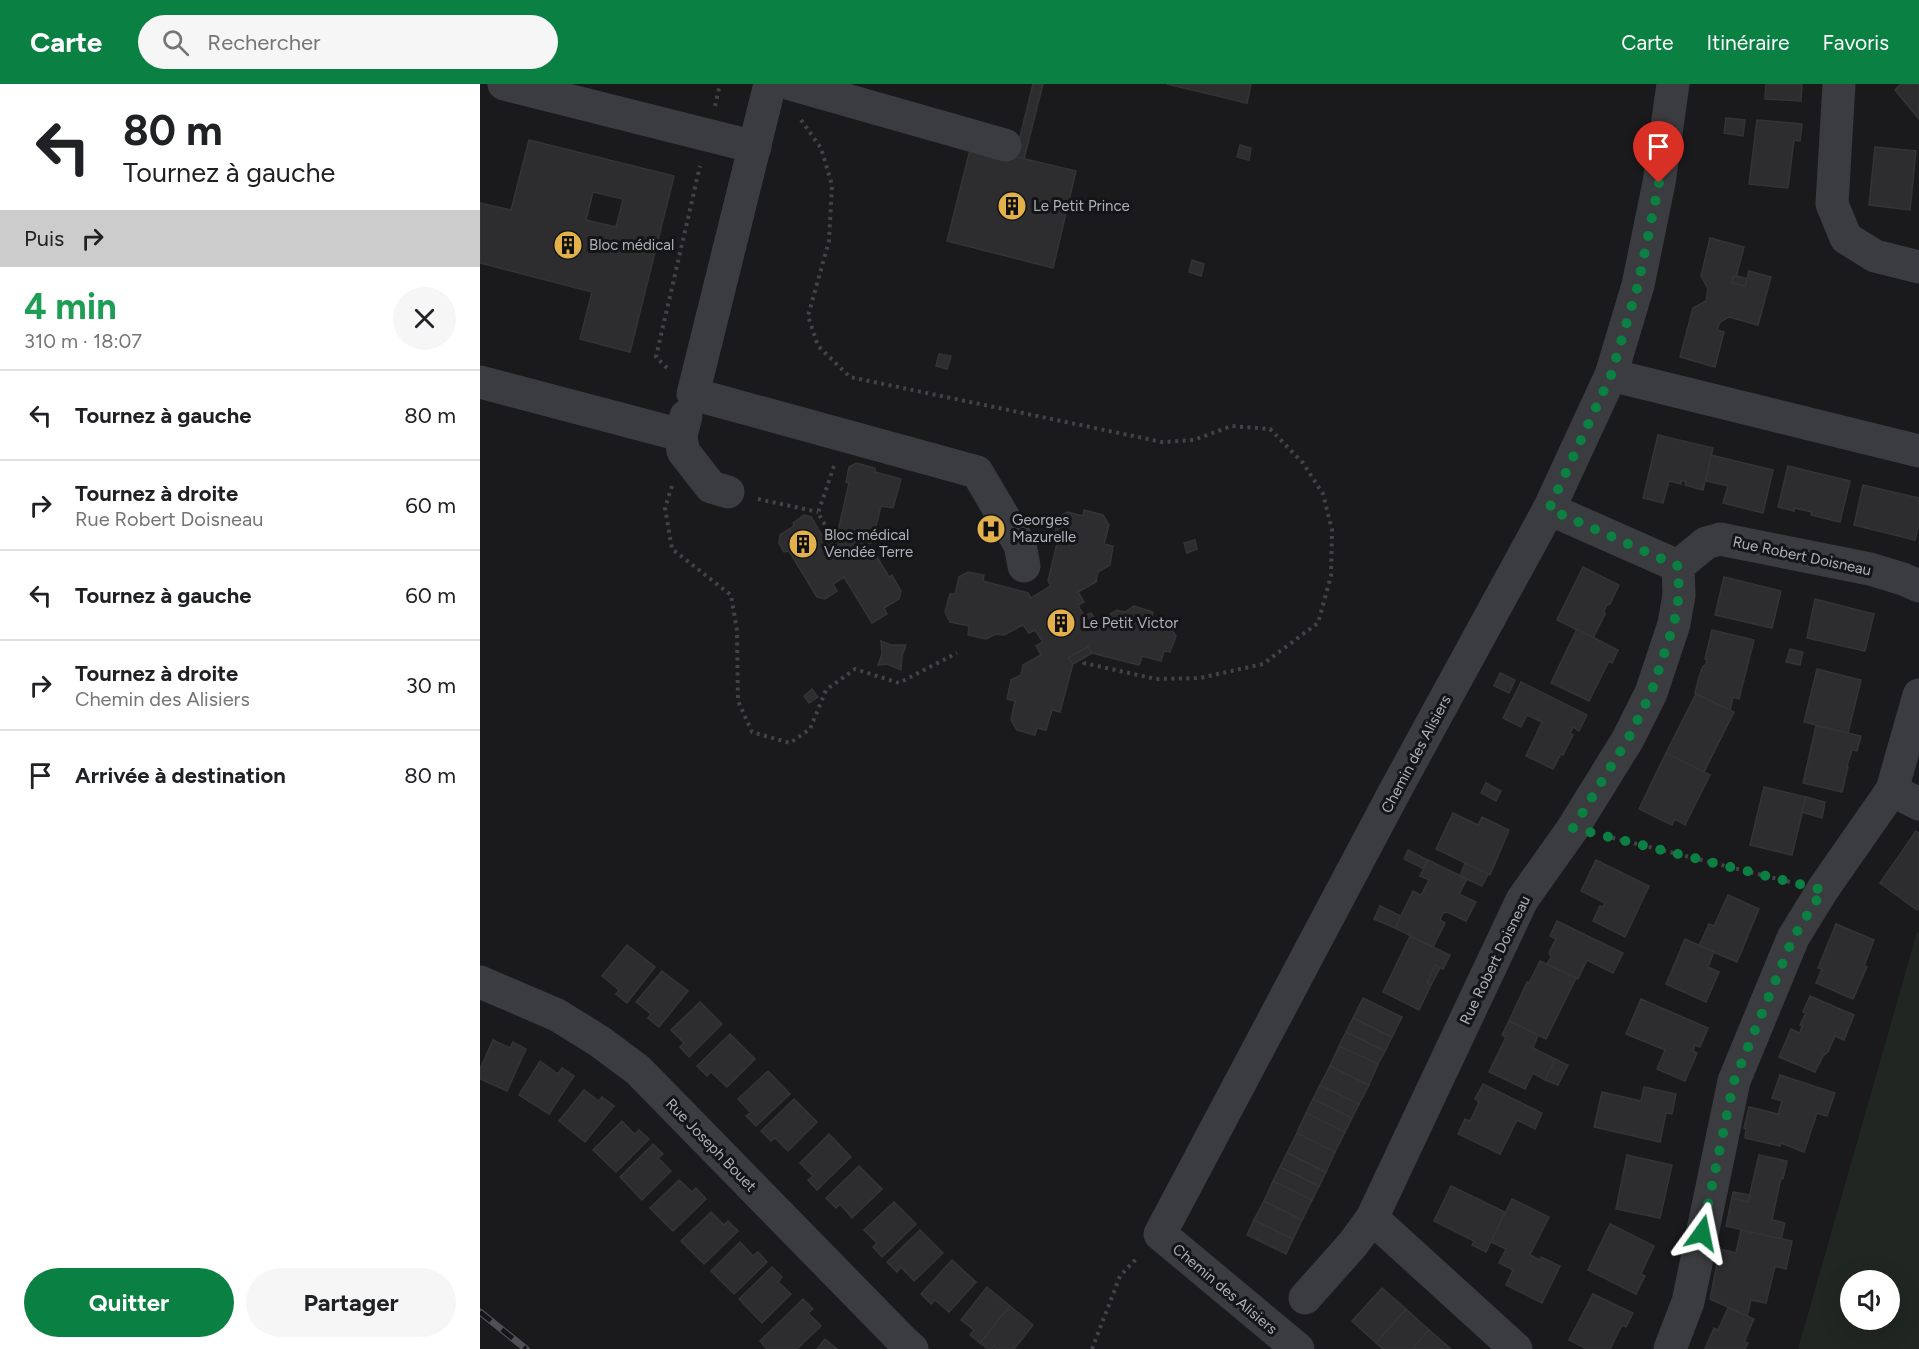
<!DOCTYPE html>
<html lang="fr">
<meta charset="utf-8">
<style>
body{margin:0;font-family:Figtree,sans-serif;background:#f6f6f6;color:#202124;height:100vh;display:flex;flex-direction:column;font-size:22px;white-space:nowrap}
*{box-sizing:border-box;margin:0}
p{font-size:20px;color:#757577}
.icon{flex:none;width:33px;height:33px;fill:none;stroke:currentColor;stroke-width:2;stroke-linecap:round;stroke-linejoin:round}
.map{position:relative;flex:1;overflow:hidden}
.details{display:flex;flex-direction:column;background:#fff;width:480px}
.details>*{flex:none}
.banner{background:#fff;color:#202124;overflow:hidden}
.buttons{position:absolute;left:1360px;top:1186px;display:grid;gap:12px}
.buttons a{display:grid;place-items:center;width:60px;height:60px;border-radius:50%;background:#fff;box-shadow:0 6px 24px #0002;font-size:30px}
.pin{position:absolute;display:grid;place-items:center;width:51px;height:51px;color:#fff;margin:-62px -26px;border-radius:50% 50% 50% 0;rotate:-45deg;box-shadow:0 0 6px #0007}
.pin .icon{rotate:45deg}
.me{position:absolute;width:66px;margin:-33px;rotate:12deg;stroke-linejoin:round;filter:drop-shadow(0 0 4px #0008)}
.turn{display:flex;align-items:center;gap:21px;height:126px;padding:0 24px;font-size:27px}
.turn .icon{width:78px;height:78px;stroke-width:2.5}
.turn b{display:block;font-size:42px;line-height:51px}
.then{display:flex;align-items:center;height:57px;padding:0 24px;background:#0003;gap:12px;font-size:22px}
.round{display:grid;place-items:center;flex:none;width:63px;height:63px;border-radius:32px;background:#f6f6f6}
.headline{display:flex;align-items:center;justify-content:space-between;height:102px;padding:0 24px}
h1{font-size:36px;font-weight:700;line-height:45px;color:#1e9e55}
.cta{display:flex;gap:12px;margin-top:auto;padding:12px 24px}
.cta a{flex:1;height:69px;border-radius:36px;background:#0b8043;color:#fff;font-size:24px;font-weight:700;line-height:69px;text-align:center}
.cta a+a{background:#f6f6f6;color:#202124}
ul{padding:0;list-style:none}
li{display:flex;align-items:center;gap:18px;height:90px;padding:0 24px;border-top:2px solid #e0e0e0}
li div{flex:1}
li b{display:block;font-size:22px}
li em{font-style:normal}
header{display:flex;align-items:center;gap:36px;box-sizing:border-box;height:84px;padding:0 30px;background:#0b8043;color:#fff}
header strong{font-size:28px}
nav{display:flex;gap:33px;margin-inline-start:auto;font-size:21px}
.search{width:420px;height:54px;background:#f6f6f6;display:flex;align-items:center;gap:15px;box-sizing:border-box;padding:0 21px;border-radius:33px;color:#757577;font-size:22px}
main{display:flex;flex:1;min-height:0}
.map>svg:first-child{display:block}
</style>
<header>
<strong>Carte</strong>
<div class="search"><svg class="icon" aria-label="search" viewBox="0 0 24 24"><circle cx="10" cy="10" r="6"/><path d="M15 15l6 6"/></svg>Rechercher</div>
<nav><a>Carte</a><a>Itinéraire</a><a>Favoris</a></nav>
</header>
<main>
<section class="details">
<div class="banner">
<div class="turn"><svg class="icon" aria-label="left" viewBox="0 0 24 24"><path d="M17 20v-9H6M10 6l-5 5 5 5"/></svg><div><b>80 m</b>Tournez à gauche</div></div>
<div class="then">Puis<svg class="icon" aria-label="right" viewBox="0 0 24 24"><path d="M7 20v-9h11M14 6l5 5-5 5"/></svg></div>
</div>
<div class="headline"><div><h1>4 min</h1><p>310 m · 18:07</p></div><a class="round"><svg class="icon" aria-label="close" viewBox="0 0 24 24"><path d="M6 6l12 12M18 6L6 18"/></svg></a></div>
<ul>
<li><svg class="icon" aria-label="left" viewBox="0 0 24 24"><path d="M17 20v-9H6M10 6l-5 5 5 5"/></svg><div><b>Tournez à gauche</b></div><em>80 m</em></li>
<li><svg class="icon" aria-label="right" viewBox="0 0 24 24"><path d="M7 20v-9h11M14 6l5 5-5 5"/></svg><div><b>Tournez à droite</b><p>Rue Robert Doisneau</p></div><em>60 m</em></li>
<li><svg class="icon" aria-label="left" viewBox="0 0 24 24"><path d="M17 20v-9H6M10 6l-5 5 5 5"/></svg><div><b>Tournez à gauche</b></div><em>60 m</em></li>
<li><svg class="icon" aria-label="right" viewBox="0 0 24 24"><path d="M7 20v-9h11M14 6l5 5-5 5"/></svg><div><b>Tournez à droite</b><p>Chemin des Alisiers</p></div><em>30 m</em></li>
<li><svg class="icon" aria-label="arrive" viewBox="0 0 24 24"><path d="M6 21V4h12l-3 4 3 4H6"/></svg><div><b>Arrivée à destination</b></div><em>80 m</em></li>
</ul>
<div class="cta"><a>Quitter</a><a>Partager</a></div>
</section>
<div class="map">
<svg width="1439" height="1265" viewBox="0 0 1439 1265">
<rect width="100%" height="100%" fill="#1a1a1c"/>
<!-- grass -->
<path fill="#202621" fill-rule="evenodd" d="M1437 848 1439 849V1265H1318ZM1371 1197H1410V1236H1371Z"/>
<!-- building -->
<g fill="#2d2d2f" stroke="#343437" stroke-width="1.5" fill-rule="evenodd">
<path d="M553 0H563L544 75 535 73Z"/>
<path d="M687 0H771L767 19Z"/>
<path d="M1286 0H1322L1321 17 1285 15Z"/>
<path d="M1439 0V35L1415 6 1421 0Z"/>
<path d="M1246 34 1265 36 1263 52 1244 49Z"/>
<path d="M1277 36 1322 40 1320 57 1314 56 1308 104 1269 100Z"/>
<path d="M49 56 194 92 150 268 100 255 112 208 0 179V119L31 126ZM113 108 143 115 136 143 106 136Z"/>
<path d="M760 61 771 64 769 76 757 73Z"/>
<path d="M491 62 596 87 573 184 467 157Z"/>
<path d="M1395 63 1436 67 1430 126 1389 121Z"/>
<path d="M1230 154 1264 163 1256 193H1253L1252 199 1265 202 1269 187 1291 193 1278 241 1249 233 1240 238 1237 246 1244 248 1235 283 1200 273 1213 224 1226 217 1228 205 1221 192Z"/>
<path d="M712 176 724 180 721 192 709 188Z"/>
<path d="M1257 192 1267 195 1265 202 1252 199 1253 193Z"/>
<path d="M459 270 471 272 467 285 456 282Z"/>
<path d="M1178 351 1233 364 1223 406 1205 401 1206 398 1201 396V400L1189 397 1183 419 1163 414Z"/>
<path d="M1231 371 1293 386 1283 429 1243 419 1248 402 1226 397Z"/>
<path d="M376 379 395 384V388L421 395 413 424 401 422 392 458 384 462H379L377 466 381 473 387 470 396 471 409 493 412 491 421 507 419 515 404 524 407 530 392 539 364 493 353 500 357 507 345 515 337 513 309 467 304 468 299 459 300 451 314 442 313 439 324 431 331 433 349 463 351 461 352 457 360 452 358 447 369 399 366 398 369 383Z"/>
<path d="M1308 382 1370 397 1360 438 1331 431 1332 428 1314 424V427L1298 423Z"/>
<path d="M1383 401 1439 414V440L1435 456 1374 441Z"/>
<path d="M604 426 623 431 629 441 624 460 633 462 630 481 618 488 616 498 598 508 604 518 598 521 604 532 611 529 617 538 637 526 645 528 654 522 673 528 671 536 689 541 696 552 690 568 684 567 681 577 662 572 659 581 612 569 608 563 588 574 593 580 580 628 572 626 566 646 557 644 555 651 537 646 531 636 535 617 527 615 531 596 541 591 543 581 561 571 556 562 563 558 555 546 549 549 543 541 524 551 516 550 506 555 488 551 489 542 470 538 465 528 470 510H475L479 493 488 488 504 491 503 497 548 509 551 514 571 502 568 497 579 451 575 449 578 433 588 428 603 432Z"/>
<path d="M715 456 717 465 707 469 704 459Z"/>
<path d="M1103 483 1139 501 1130 520 1127 521 1124 527 1125 530 1113 554 1077 536Z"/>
<path d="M1244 493 1301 507 1292 544 1235 531Z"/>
<path d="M1335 515 1394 530 1385 567 1327 554Z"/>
<path d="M1097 545 1138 566 1132 579 1129 577 1109 617 1071 599Z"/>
<path d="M1232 546 1274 556 1259 615 1253 613 1250 627 1215 609 1219 593 1223 582 1226 581 1227 575H1225Z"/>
<path d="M401 557 411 561H426L422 572 421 586 407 580 398 581 402 570Z"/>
<path d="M608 563 612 569 593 580 588 574Z"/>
<path d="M1310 565 1323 568 1320 581 1306 578Z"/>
<path d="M1337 585 1381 596 1368 649 1324 638Z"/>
<path d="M1020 589 1035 596 1029 609 1014 602Z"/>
<path d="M1041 598 1107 631 1099 647 1093 643 1090 649 1093 651 1083 671 1081 670 1073 685 1046 672 1062 638 1047 631 1041 643 1023 634Z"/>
<path d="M332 605 338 613 329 619 324 612Z"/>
<path d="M1216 610 1254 628 1224 688 1186 669Z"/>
<path d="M1336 642 1381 652 1377 667 1372 666 1367 682 1368 683 1362 708 1323 699Z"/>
<path d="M1186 669 1230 691 1205 741 1195 735 1192 741 1159 725Z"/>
<path d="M1006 699 1021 707 1016 717 1001 709Z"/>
<path d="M1284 703 1326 713 1312 771 1270 761Z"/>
<path d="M1326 713 1345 718 1342 734 1322 728Z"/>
<path d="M973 729 998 741 1002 733 1029 746 1010 791 956 765Z"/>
<path d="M1436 747 1439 749V824L1437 826 1400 799Z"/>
<path d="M928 766 948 776 944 785 924 775Z"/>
<path d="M948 776 987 795 979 810 996 818 986 837 967 828 963 829 960 836 965 839 953 863 915 844 933 807 941 811 949 796 940 792Z"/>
<path d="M1116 776 1169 802 1145 853 1113 837 1120 822 1123 823 1125 819 1101 807Z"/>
<path d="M985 779 1008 790 1002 802 980 792Z"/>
<path d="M1248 811 1279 825 1257 878 1219 862 1229 840 1234 842Z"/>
<path d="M900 822 921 832 915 844 894 835Z"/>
<path d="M1077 837 1143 869 1133 889 1107 876 1098 895 1067 880 1071 873 1069 868 1076 855 1070 852Z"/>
<path d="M1356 840 1394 856 1384 882 1387 883 1373 915 1336 899 1342 885 1338 884Z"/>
<path d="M930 852 970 871 963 885 955 881 947 899 951 901 939 926 903 908Z"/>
<path d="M1205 855 1234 868 1228 883 1239 888 1226 918 1186 900Z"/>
<path d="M147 861 175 883 147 919 136 910 139 906 122 892Z"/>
<path d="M1060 877 1096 894 1066 955 1029 937 1047 898 1049 899Z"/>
<path d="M955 881 960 884 951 901 947 899Z"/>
<path d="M182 887 208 907 179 943 168 934 171 930 156 918Z"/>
<path d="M1330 912 1374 931 1364 956 1355 952 1348 968 1343 972 1335 988 1299 973 1311 945 1320 949 1322 942 1320 941 1326 929 1323 928Z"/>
<path d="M883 914 922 933 912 953 873 934Z"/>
<path d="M1161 915 1228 944 1220 963 1215 961 1213 967 1217 969 1205 997 1177 985 1185 966 1146 950Z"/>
<path d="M220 918 242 940 209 973 200 963 204 959 191 946Z"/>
<path d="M873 934 912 953 905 967 866 948Z"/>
<path d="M1029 937 1058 951 1053 964 1075 975 1065 996 1053 989 1045 1005 1009 988 1026 953 1022 951Z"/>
<path d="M866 948 905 967 898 980 859 962Z"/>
<path d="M250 950 275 975 247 1003 231 988 227 992 217 982Z"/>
<path d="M13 956 30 964 33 958 46 965 27 1007 0 995V985Z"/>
<path d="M859 962 898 980 889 1001 850 982Z"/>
<path d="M1075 975 1088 981 1078 1001 1065 996Z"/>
<path d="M60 977 78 990 82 984 94 992 69 1030 39 1011Z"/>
<path d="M850 982 889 1001 879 1020 840 1001Z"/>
<path d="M288 987 310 1010 276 1042 266 1032 271 1029 258 1015Z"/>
<path d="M1300 991 1355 1009 1347 1032 1337 1029 1324 1068 1301 1059 1300 1062 1265 1054 1266 1045 1264 1044 1269 1023 1298 1030 1302 1017 1292 1014Z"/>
<path d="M1003 1000 1062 1029 1055 1045 1037 1036 1020 1070 978 1050 985 1035 990 1037 999 1018 995 1015Z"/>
<path d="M840 1001 879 1020 872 1034 833 1015Z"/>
<path d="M1164 1003 1196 1010 1192 1030 1186 1029 1180 1058 1114 1043 1122 1008 1161 1017Z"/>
<path d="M104 1006 119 1017 122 1013 134 1022 105 1058 79 1037Z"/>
<path d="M314 1015 337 1038 308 1067 295 1054 291 1057 281 1047Z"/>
<path d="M833 1015 872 1034 865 1048 826 1029Z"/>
<path d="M826 1029 865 1048 855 1068 817 1049Z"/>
<path d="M142 1037 154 1050 159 1046 169 1055 136 1088 113 1066Z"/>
<path d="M817 1049 855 1068 846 1088 807 1069Z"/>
<path d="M349 1050 371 1073 337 1106 328 1096 333 1092 320 1079Z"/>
<path d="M173 1060 183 1070 178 1074 191 1087 162 1116 140 1093Z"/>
<path d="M807 1069 846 1088 839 1102 800 1083Z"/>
<path d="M1147 1071 1192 1081 1180 1134 1136 1125Z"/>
<path d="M1279 1071 1307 1077 1303 1095 1301 1094 1292 1136 1305 1139 1301 1155 1246 1142 1252 1114 1268 1118Z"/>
<path d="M379 1082 402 1105 372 1134 360 1120 356 1124 346 1114Z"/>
<path d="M800 1083 839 1102 832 1116 793 1097Z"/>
<path d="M199 1096 212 1108 216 1104 226 1115 193 1147 170 1124Z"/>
<path d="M793 1097 832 1116 822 1136 784 1117Z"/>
<path d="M971 1102 1025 1128 1006 1168 992 1161 994 1157 954 1137Z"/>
<path d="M1253 1108 1270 1111 1268 1118 1252 1114Z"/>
<path d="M1032 1115 1069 1133 1050 1171 1060 1176 1061 1173 1080 1182 1062 1219 1026 1201 1033 1186 1019 1179 1026 1165 1011 1158Z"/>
<path d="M784 1117 822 1136 813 1155 774 1136Z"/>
<path d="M414 1118 436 1140 402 1173 393 1163 397 1159 384 1146Z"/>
<path d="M231 1128 244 1141 248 1137 258 1147 224 1180 201 1157Z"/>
<path d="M774 1136 813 1155 806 1170 767 1151Z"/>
<path d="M1130 1140 1174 1162 1161 1190 1165 1192 1156 1210 1108 1186Z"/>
<path d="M440 1146 463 1169 434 1197 421 1183 417 1188 407 1178Z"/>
<path d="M1261 1146 1312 1157 1306 1185 1295 1182 1286 1219 1271 1216 1267 1232 1230 1215 1240 1165 1256 1169Z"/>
<path d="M260 1158 273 1172 278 1168 287 1178 254 1210 231 1187Z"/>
<path d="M472 1176 496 1198 469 1228 455 1216 451 1220 441 1210Z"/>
<path d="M292 1183 302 1193 298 1198 311 1210 282 1239 259 1215Z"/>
<path d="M507 1203 530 1222 500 1259 490 1251 494 1246 481 1236Z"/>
<path d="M902 1204 926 1225 896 1259 872 1237Z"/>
<path d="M1113 1210 1153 1229 1146 1243 1142 1241 1130 1265H1107L1089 1256Z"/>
<path d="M323 1215 333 1225 328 1229 341 1242 317 1265H287L280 1257Z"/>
<path d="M530 1222 553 1241 534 1265H517L514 1263 512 1265H508L500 1259Z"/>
<path d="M1248 1224 1274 1235 1264 1258 1268 1259 1265 1265H1225L1234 1244 1238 1246Z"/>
<path d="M926 1225 949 1246 932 1265H903L896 1259Z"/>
<path d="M949 1246 971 1265H932Z"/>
<path d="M345 1255 357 1265H337Z"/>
</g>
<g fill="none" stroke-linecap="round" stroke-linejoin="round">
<!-- path -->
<g stroke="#414347" stroke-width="4" stroke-dasharray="3 4.5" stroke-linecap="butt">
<path d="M235 22 240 0"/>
<path d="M321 36 341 64 352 101 349 157 328 232 338 262 370 293 682 358 714 356 751 342 790 345 823 379 843 410 852 446 851 492 838 539 783 580 720 594 676 595 604 579 602 575"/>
<path d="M187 284 176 273 220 82"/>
<path d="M354 382 338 429 354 456"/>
<path d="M192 402 185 424 192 465 251 511 257 547 258 617 272 648 310 659 330 645 346 606 375 585 419 599 477 569"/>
<path d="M278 415 338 428"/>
<path d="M1125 752 1310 798"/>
<path d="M612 1265 640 1192 658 1173"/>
</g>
<!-- minor -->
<g stroke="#3b3c40" stroke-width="33">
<path d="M24 0 275 63"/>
<path d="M290 0 213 310 497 388 540 461 544 482"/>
<path d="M310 0 525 61"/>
<path d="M1359 0 1352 120 1366 154 1395 172 1439 183"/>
<path d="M1131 291 1439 367"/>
<path d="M0 298 201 351"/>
<path d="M206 332 201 351 203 367 231 403 248 408"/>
<path d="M1069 425 1198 482"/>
<path d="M1412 706 1439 720"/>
<path d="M0 898 77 931 119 957 158 986 423 1257 432 1265"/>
<path d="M825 1214 873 1160 892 1134"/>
<path d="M818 1265 680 1150 916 705 1069 425 1131 291 1158 201 1179 99 1193 0"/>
<path d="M1036 1265 892 1134 1042 816 1093 744 1148 655 1171 609 1194 540 1199 511 1198 482 1226 459 1240 455 1390 485 1423 495 1439 502"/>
<path d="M1190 1265 1208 1218 1254 997 1313 854 1343 805 1412 706 1439 611"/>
</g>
<!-- rail casing -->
<g stroke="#4e5055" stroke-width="7">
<path id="rail" d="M0 1228 46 1265"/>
</g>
<!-- rail -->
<use href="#rail" stroke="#151517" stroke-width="4.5" stroke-dasharray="14" stroke-linecap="butt"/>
</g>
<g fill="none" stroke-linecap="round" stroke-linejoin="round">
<!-- route -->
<path stroke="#0b8043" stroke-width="10" stroke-dasharray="0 18" d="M1179 99 1158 201 1131 291 1069 425 1198 482 1199 511 1194 540 1171 609 1148 655 1093 744 1343 806 1313 854 1254 997 1222 1149"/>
</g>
<!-- icons -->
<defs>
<g id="building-disc" transform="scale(1.5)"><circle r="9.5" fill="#e3b14b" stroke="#151517"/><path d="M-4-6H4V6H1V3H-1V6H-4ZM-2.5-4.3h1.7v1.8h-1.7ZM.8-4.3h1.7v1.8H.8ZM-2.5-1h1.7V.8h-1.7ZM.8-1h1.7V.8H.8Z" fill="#111"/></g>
<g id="hospital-disc" transform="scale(1.5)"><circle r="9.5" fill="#e3b14b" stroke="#151517"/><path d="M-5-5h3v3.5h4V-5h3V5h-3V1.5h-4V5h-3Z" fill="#111"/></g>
</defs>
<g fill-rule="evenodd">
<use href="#building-disc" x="532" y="122"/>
<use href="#building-disc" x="88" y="161"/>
<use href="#hospital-disc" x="511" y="445"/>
<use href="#building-disc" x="323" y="460"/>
<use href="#building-disc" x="581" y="539"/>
</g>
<g text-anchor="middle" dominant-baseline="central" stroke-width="6" stroke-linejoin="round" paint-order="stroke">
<!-- poi labels -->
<g font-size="15" fill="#adb1ba" stroke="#151517" text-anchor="start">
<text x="553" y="122">Le Petit Prince</text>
<text x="109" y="161">Bloc médical</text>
<text x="532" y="436">Georges<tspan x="532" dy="17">Mazurelle</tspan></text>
<text x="344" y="451">Bloc médical<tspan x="344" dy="17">Vendée Terre</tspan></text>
<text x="602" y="539">Le Petit Victor</text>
</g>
<!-- street labels -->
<g font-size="15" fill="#adb1ba" stroke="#151517">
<text transform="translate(1322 472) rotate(12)">Rue Robert Doisneau</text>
<text transform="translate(936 670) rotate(-62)">Chemin des Alisiers</text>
<text transform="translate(1015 876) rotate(-64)">Rue Robert Doisneau</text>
<text transform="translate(231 1061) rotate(46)">Rue Joseph Bouet</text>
<text transform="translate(745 1205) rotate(40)">Chemin des Alisiers</text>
</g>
</g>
</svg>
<div class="buttons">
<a><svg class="icon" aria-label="sound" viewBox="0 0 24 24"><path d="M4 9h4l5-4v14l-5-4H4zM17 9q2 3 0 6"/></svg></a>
</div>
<div class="pin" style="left:1179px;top:99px;background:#d93025"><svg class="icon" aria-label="arrive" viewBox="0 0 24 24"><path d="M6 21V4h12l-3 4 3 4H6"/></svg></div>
<svg class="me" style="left:1222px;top:1149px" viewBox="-20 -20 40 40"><path d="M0-17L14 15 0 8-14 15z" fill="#0b8043" stroke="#fff" stroke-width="4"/></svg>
</div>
</main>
